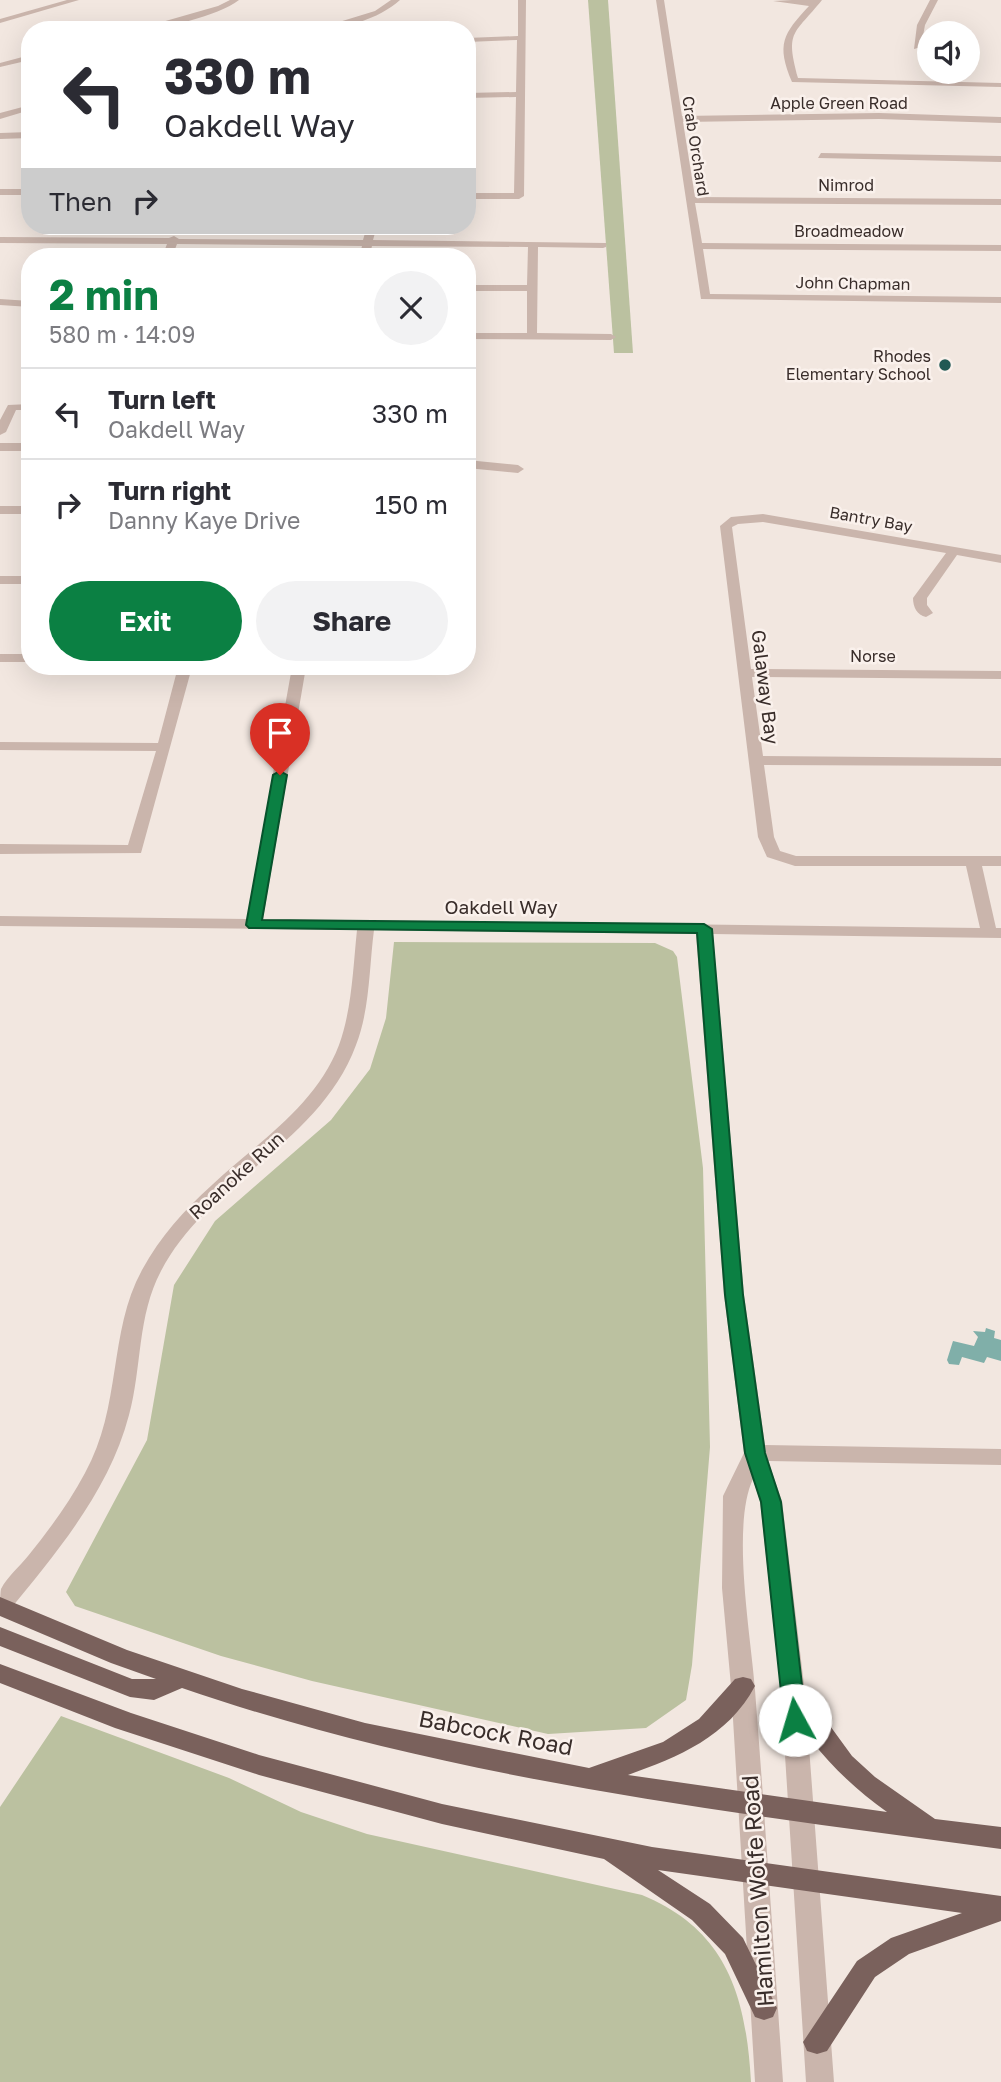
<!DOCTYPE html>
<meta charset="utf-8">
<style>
body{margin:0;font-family:"Golos Text",sans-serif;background:#f2f2f3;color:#2b2b33;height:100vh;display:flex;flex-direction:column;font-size:26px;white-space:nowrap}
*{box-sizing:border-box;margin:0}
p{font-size:23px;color:#7c7c81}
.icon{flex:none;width:38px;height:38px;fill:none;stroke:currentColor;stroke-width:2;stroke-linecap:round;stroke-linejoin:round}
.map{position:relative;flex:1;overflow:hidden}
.drawer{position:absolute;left:21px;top:248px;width:455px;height:427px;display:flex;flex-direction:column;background:#fff;border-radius:28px;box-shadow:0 7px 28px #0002}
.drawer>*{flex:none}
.banner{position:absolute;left:21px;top:21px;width:455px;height:214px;border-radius:28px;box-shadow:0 7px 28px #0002;background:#fff;color:#2b2b33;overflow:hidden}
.fabs{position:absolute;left:917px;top:21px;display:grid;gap:14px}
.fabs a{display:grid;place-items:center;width:63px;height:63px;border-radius:50%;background:#fff;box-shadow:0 7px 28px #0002;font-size:35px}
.pin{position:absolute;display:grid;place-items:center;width:60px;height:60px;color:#fff;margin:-72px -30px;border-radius:50% 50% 50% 0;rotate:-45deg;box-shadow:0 0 7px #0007}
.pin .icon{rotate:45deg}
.me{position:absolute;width:77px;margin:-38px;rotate:354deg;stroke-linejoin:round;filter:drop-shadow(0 0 5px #0008)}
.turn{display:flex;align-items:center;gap:24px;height:147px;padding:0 28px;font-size:32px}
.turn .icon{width:91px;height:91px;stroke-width:2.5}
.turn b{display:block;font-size:49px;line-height:60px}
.then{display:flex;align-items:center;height:66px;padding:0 28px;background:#0003;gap:14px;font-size:26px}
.round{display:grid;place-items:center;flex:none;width:74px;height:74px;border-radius:37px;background:#f2f2f3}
.head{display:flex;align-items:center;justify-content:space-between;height:119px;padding:0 28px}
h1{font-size:42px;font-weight:700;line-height:52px;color:#0b8043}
.button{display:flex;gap:14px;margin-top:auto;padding:14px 28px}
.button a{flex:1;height:80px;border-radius:42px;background:#0b8043;color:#fff;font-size:28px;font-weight:700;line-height:80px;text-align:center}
.button a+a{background:#f2f2f3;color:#2b2b33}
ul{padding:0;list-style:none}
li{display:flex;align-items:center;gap:21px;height:91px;padding:0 28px;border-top:2px solid #e1e1e2}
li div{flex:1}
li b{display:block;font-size:26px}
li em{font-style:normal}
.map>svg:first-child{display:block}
</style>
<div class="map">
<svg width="1001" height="2082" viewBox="0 0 1001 2082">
<rect width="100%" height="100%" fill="#f2e7e0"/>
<!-- green -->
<g fill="#bbc1a0">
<path d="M588 0H608L633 353H614Z"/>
<path d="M394 942 655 943 673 951 677 957 703 1168 710 1447 692 1665 686 1700 646 1728 548 1734 312 1681 221 1656 75 1606 66 1592 147 1440 174 1285 215 1221 331 1120 370 1069 386 1018Z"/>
<path d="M61 1716 229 1778 301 1812 367 1834 642 1895C727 1930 746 1996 751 2082H0V1807Z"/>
</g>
<!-- water -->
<path fill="#80afa9" d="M986 1328 995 1331 994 1338 1001 1340V1361L987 1357 984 1363 962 1357 959 1365 949 1364 947 1360 953 1341 974 1346 978 1337 973 1331 985 1332Z"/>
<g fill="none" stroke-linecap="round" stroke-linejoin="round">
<!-- minor -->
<g fill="#cab5ac" fill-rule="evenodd">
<path d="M67 0H79L0 23V19Z"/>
<path d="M230 0H239C218 16 161 30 134 30L218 6Z"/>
<path d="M391 0H400C379 19 342 30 313 30L375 11Z"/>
<path d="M518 0H526L524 196 519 199H467V193H514L516 97 467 98V93L516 92 517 40 467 42V38L518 36Z"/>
<path d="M656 0H664L682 116 879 113 1001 117V123L879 119 683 122 695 197 1001 199V205L695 203 702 243 1001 245V251L703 249 710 294 1001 297V303L701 299Z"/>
<path d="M792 0H822C794 35 785 30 798 78L1001 83V87L792 82C776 44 783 34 809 6L773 1Z"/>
<path d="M930 0H938L925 25 921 47 914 49 917 25Z"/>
<path d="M30 55V60L0 67V63Z"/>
<path d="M30 105V110L0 119V113Z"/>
<path d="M30 132V138L0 139V133Z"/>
<path d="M821 153 1001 156V162L818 158Z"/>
<rect x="0" y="189" width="30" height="6"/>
<path d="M367 226H377L373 240 606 243V247L603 248 538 247 537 333 611 334 616 337 611 340 467 339V333H527V291H467V285H527L528 247 372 246 369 257H359L362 246 177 244 172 257H162L167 244 0 243V237L169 238 174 236 179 239 363 240Z"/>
<path d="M0 299 30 301V307L0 305Z"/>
<path d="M30 404V410H16L6 432 0 435V420L8 405Z"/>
<rect x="0" y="443" width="30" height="8"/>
<path d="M467 460 518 465 524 469 518 473 467 468Z"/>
<rect x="0" y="506" width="30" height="8"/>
<path d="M763 514 1001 555V563L957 555 927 598V605L933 613 926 617C917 615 913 607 913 598L946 553 763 522 738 524 732 527 751 669 1001 671V679L752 677 763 756 1001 758V766L764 765 774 837 780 851 796 856H1001V866H982L996 928H1001V938L713 934 744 1295 765 1445 1001 1449V1465L768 1461 782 1501 805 1693 834 2082H806L781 1693 760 1501 753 1479C731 1526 751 1636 755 1690 765 1820 774 1951 783 2082H755L731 1686 722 1588 723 1496 744 1453 724 1295 696 934 374 930C369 968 370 1009 356 1045 320 1143 208 1181 161 1271 137 1316 142 1368 129 1415 109 1491 57 1552 8 1612L0 1615C0 1607 0 1595 1 1589 7 1577 20 1566 28 1556 49 1530 69 1503 85 1473 122 1407 108 1332 142 1270 160 1237 184 1210 212 1185 257 1143 316 1106 339 1045 352 1009 353 968 357 930L0 926V916L247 919 292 667H306L263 919 980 928 966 866H795L767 857 758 837 720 526 731 517Z"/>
<rect x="0" y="576" width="30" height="8"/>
<rect x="0" y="654" width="30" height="8"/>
<path d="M178 667H192L141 853 0 854V844L128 845 156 751 0 750V742L158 743Z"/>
</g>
<!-- major -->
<g fill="#7a615c" fill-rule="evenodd">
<path d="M0 1597 127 1650 242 1689 365 1723 589 1768 663 1742 699 1719 735 1679 743 1677 751 1679 755 1686C728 1737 678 1757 628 1775L887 1812C843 1781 806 1741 781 1693L785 1686 793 1683 801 1686 852 1756 875 1777 935 1819 1001 1827V1849C725 1812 446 1779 182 1688L154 1700 130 1697 0 1646V1627L132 1679H156L111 1663 0 1616Z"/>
<path d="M0 1664 131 1713 259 1755 442 1804 652 1847 1001 1896V1921L909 1954 875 1977 827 2051 817 2054 807 2051 803 2042 857 1961 891 1938 962 1913 658 1870 710 1904 743 1938 777 2008 773 2017 764 2020 755 2017 725 1954 692 1920 604 1859 442 1824 259 1775 115 1728 0 1683Z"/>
</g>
</g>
<!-- route -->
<path fill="#0b8043" stroke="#07532c" stroke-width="2" d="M280 771 287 775 262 920 704 924 712 929 743 1295 765 1453 781 1502 806 1720 803 1726 795 1729 787 1726 784 1720 761 1502 745 1453 725 1295 697 933 249 928 246 925 273 775Z"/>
<!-- markers -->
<circle fill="#215954" stroke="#faf1ec" stroke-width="2.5" cx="945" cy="365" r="7"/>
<g text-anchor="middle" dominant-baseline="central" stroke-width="5" stroke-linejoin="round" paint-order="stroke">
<!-- far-street labels -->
<g font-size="16" fill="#392d2a" stroke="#faf1ec">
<text x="839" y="103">Apple Green Road</text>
<text transform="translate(696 146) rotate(81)">Crab Orchard</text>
<text x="846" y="185">Nimrod</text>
<text x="849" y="231">Broadmeadow</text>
<text transform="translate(853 283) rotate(1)">John Chapman</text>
<text transform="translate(871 519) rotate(10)">Bantry Bay</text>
<text x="873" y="656">Norse</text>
</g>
<!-- far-poi labels -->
<g font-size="16" fill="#392d2a" stroke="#faf1ec" text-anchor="end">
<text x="931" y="356">Rhodes<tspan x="931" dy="18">Elementary School</tspan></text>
</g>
<!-- street labels -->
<g font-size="19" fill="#392d2a" stroke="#faf1ec">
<text transform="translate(766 687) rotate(83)">Galaway Bay</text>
<text x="501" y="906">Oakdell Way</text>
<text transform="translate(236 1175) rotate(-42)">Roanoke Run</text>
</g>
<!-- near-street labels -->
<g font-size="23" fill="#392d2a" stroke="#faf1ec">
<text transform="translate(496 1732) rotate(11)">Babcock Road</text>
<text transform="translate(757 1891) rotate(-94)">Hamilton Wolfe Road</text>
</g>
</g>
</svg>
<div class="fabs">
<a><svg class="icon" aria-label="sound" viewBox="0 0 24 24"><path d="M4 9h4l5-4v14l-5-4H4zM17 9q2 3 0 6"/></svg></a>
</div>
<div class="pin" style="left:280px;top:775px;background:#d93025"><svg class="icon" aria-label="arrive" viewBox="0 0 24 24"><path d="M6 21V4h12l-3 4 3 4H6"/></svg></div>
<svg class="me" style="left:795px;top:1720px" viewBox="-20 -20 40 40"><circle r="19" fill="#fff"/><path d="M0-13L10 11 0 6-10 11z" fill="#0b8043"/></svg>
<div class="banner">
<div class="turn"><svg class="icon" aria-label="left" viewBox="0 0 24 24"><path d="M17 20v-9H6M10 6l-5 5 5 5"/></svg><div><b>330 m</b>Oakdell Way</div></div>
<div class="then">Then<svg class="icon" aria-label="right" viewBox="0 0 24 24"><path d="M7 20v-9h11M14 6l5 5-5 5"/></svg></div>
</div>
<section class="drawer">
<div class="head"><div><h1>2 min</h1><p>580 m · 14:09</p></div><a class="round"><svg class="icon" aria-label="close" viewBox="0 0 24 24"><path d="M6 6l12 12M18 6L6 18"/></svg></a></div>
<ul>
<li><svg class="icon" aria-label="left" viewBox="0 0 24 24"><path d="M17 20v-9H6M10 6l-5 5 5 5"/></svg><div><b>Turn left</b><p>Oakdell Way</p></div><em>330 m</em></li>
<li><svg class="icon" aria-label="right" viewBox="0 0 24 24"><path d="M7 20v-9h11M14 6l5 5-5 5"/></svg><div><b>Turn right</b><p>Danny Kaye Drive</p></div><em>150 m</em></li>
</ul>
<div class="button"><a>Exit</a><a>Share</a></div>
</section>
</div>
